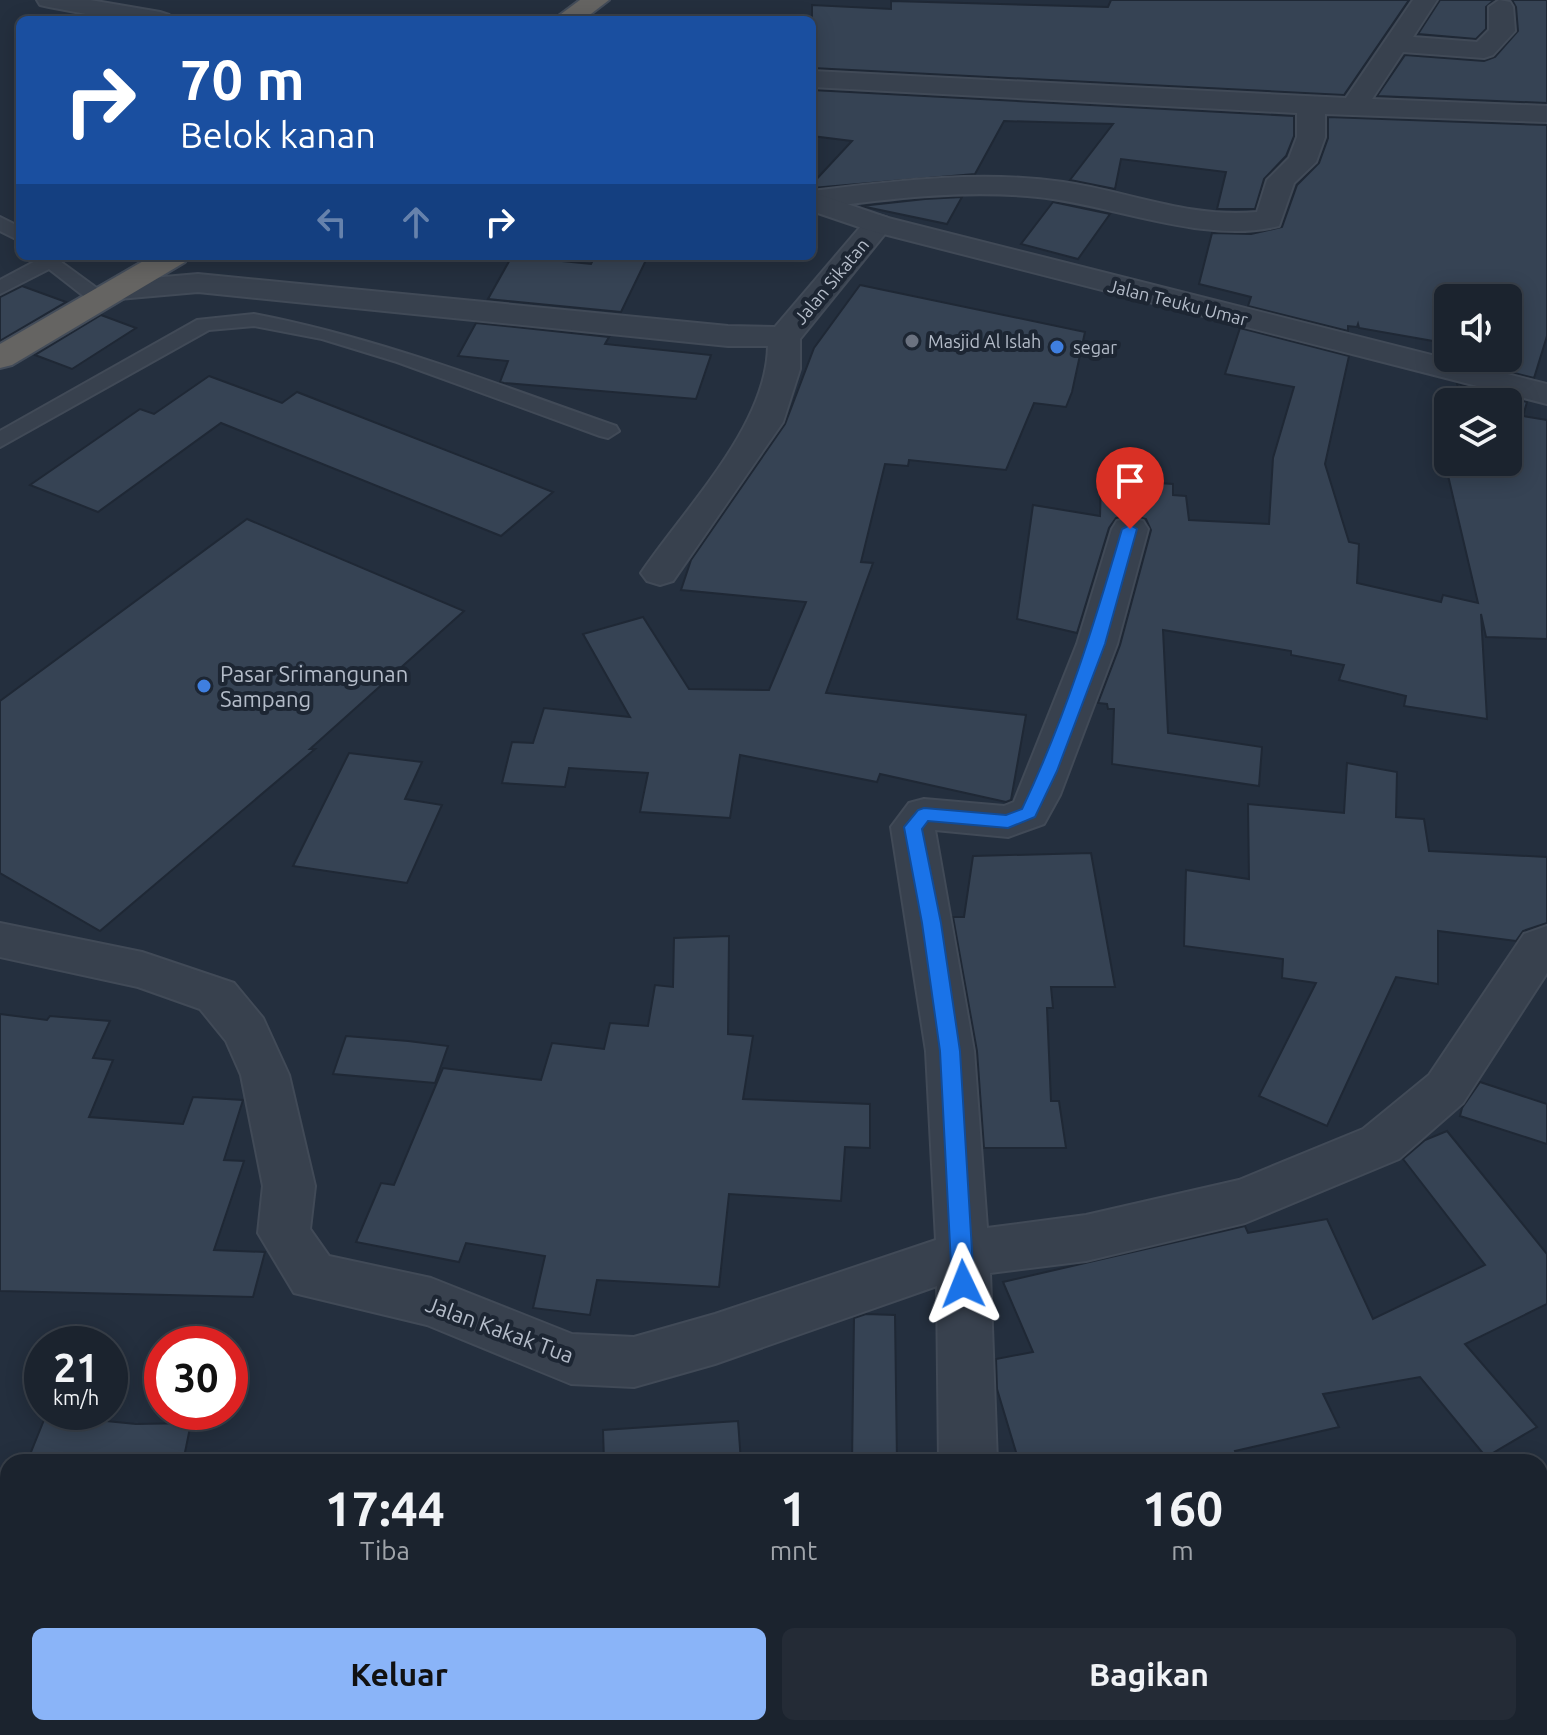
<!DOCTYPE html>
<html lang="id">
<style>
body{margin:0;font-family:Ubuntu,sans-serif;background:#242b36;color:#f1f3f6;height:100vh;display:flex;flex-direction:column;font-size:30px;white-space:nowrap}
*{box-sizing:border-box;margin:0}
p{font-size:26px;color:#a0a4aa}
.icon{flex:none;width:44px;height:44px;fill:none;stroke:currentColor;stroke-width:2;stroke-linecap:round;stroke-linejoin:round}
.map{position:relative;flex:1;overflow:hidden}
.details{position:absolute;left:0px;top:1454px;width:1548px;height:282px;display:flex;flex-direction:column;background:#1b232e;border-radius:24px 24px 0 0;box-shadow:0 4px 20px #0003,0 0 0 2px #39404a}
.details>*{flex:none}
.guide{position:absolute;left:16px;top:16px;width:800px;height:244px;border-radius:12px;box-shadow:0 4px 20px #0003,0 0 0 2px #39404a;background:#1a4fa0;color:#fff;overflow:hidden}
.fabs{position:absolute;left:1434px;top:284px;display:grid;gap:16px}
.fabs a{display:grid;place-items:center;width:88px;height:88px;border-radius:12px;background:#1b232e;box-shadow:0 4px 20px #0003,0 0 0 2px #39404a;font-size:40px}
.speed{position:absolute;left:24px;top:1326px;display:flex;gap:16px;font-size:40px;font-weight:700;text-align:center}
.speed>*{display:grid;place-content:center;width:104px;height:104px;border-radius:50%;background:#1b232e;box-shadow:0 4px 20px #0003,0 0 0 2px #39404a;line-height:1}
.speed small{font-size:20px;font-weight:400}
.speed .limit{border:12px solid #d22;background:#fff;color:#111}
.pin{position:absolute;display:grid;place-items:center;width:68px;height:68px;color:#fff;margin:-82px -34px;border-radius:50% 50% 50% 0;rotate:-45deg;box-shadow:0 0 8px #0007}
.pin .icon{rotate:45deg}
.me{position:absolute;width:88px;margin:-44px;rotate:358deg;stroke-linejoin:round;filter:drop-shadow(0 0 6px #0008)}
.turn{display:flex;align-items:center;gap:28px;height:168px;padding:0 32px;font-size:36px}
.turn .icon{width:104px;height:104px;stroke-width:2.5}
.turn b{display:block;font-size:56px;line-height:68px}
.lanes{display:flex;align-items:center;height:76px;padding:0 32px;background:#0003;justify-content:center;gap:40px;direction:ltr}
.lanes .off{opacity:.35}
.eta{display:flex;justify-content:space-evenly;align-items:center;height:136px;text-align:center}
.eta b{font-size:48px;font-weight:700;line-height:56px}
.button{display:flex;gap:16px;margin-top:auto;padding:16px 32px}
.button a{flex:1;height:92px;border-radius:12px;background:#8ab4f8;color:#111;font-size:32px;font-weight:700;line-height:92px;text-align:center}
.button a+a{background:#242b36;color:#f1f3f6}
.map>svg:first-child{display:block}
</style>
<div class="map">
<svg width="1547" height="1735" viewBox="0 0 1547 1735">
<rect width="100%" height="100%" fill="#242f3e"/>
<!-- building -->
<g fill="#364354" stroke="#1f2835" stroke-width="2">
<path d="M1111 0H1409L1344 95 812 68V5L891 9V1L1108 7Z"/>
<path d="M1440 0H1494L1486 7V29L1476 39 1418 34Z"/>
<path d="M1512 0H1547V103L1377 96 1405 55 1484 61 1495 57 1518 31 1516 7Z"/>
<path d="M812 90 1294 116V136L1286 156 1264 179 1255 209H1217L1226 172 1121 159 1115 189 1070 180 1113 124 1004 121 975 174 812 188V184L852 141 812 136Z"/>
<path d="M1328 117 1547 125V336L1534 378 1456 358H1508V298H1448V356L1444 343 1359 328 1358 324 1357 327 1348 326V331L1248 306 1251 297 1199 284 1212 233 1251 234 1282 227 1297 185 1319 163 1328 138Z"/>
<path d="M962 197 947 224 861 206 925 199Z"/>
<path d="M1053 202 1110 214 1078 259 1021 244Z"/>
<path d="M512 256 591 264 595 256H648L621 312 488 299Z"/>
<path d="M860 285 1085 332 1072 392 1066 407 1034 403 1006 470 909 460 908 466 885 464 861 562 873 563 826 693 1026 715 1011 800 1006 802 880 774 877 782 740 755 730 818 640 812 648 773 569 768 565 787 502 783 512 742 533 743 544 708 630 717 583 634 643 617 689 689 769 690 806 602 681 590 691 560 785 424 814 348Z"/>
<path d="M22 286 66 302 0 341V297Z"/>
<path d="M101 315 136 328 72 369 35 355Z"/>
<path d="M476 323 609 337 605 344 711 355 696 399 504 383 500 382 508 361 458 356Z"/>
<path d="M1240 328 1349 356 1325 464 1349 542 1359 544 1357 583 1441 602 1443 595 1478 603 1446 467 1485 468 1483 462H1508V402H1463L1457 384 1527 402 1523 416 1547 420V639L1486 637 1481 614 1487 719 1404 706 1406 696 1339 680 1344 665 1291 655V651L1163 630 1168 733 1262 747 1259 786 1112 764 1114 709H1108L1107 704 1098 703 1120 645 1151 530 1146 519 1131 515 1116 518 1109 528 1077 633 1017 619 1033 505 1100 516 1101 479 1173 484V495L1186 496 1189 520 1269 524 1273 458 1294 387 1225 374Z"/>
<path d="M209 376 282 403 297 392 553 492 501 536 221 423 98 512 30 485 140 409 154 414Z"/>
<path d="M247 519 464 611 310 749H315L100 931 0 873V701Z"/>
<path d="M349 753 422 762 405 799 442 805 407 883 293 866Z"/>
<path d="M1347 763 1397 772 1396 817 1424 819 1429 851 1547 857V923L1523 931 1516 941 1438 931V984L1396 977 1327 1126 1259 1096 1316 983 1282 978 1283 959 1184 946 1186 870 1249 879 1248 804 1344 813Z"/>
<path d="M1091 853 1115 987H1051L1053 1008H1047L1051 1101H1059L1066 1148H984L977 1051 953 917H964L973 856Z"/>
<path d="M729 936 728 1034 753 1036 743 1099 870 1104V1148L845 1147 841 1201 729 1194 719 1287 597 1280 590 1315 533 1308 545 1256 466 1243 459 1262 356 1242 381 1183 394 1185 443 1068 541 1080 552 1043 604 1049 610 1023 648 1026 655 985 673 987 674 938Z"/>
<path d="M0 1014 47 1020 50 1016 110 1021 93 1058 113 1060 89 1117 183 1124 193 1097 243 1100 224 1160 244 1161 214 1250 265 1252 253 1297 0 1291Z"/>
<path d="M346 1036 408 1041 448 1046 435 1083 333 1074Z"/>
<path d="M1480 1082 1547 1104V1144L1460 1116 1462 1108Z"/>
<path d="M1447 1131 1547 1254V1304L1465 1344 1537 1427 1486 1457 1420 1377 1323 1394 1339 1427 1235 1451 1239 1462H1019L997 1389 996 1359 1033 1352 1003 1282 1245 1226 1248 1233 1327 1219 1373 1319 1485 1265 1403 1159 1425 1140Z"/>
<path d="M866 1314 895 1315 897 1462H852L854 1318Z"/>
<path d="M46 1415 136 1424 191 1423 183 1462H27Z"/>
<path d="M738 1421 741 1462H604L603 1430Z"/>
</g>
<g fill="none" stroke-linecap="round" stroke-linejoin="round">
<!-- service casing -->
<g stroke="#414a57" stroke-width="4">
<g id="service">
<path d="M0 217 20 227V241L0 231Z"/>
<path d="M53 256 109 297 112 301 109 305H95L49 269 0 294V280L43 257Z"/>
<path d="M254 314C379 338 496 384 616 426L619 431 608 438 600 436 397 362 322 339 254 326 209 330 0 447V431L197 320Z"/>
</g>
</g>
<!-- minor casing -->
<g stroke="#414a57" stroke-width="4">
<g id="minor">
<path d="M1413 0H1437L1413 37 1477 42 1489 30V7L1499 0 1510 2 1513 7 1515 31 1493 55 1484 58 1403 52 1372 99 1547 106V122L1325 114V137L1316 162 1294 183 1279 226C1205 245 1114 205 1038 197 963 189 886 199 812 209V191C895 181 980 170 1063 182 1126 191 1192 219 1257 212L1267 180 1289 158 1297 137V113L812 87V71L1346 98Z"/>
<path d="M878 215 888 218 893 224 800 339V369L783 422 673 581 660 585 647 581 641 573C685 508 767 426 768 346H728L198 292 119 299 108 297 103 290 108 283 119 281 198 274 728 326 775 327 868 218Z"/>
<path d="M1130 518 1143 521 1148 529 1117 644 1060 795 1044 824 1008 837 935 830 974 1051 987 1228 1086 1215 1239 1180 1363 1129 1429 1075 1524 934 1547 926V973L1463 1103 1399 1159 1245 1223 1086 1261 990 1273 997 1462H939L937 1286 715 1364 634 1387 571 1384 427 1325 294 1293 258 1233 263 1186 241 1075 226 1041 200 1009 138 987 0 957V923L142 952 234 983 263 1018 289 1075 315 1186 310 1229 329 1256 431 1278 572 1334 634 1337 715 1314 936 1240 926 1051 891 827 909 803 924 799 1004 806 1014 802 1077 644 1112 529 1117 521Z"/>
<rect x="943" y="1728" width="64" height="7"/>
</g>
</g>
<!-- tertiary casing -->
<g stroke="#414a57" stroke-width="4">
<g id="tertiary">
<path d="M37 0H90L160 12 169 15 173 20H118L49 7 40 5Z"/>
<path d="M812 192 888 218 1547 384V404L868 230 812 211Z"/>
</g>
</g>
<!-- trunk casing -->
<g stroke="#434c59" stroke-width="4">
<g id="trunk">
<path d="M580 0H609L583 20H553Z"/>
<path d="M152 256H189L185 262 12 365 0 368V344Z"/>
</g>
</g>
<!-- service -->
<use href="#service" fill="#38414e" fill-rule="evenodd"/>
<!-- minor -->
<use href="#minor" fill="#38414e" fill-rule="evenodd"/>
<!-- tertiary -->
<use href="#tertiary" fill="#38414e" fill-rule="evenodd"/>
<!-- trunk -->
<use href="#trunk" fill="#656462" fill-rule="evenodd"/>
</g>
<!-- route -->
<path fill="#1a73e8" stroke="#114b97" stroke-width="2" d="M1130 525 1137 529 1105 644 1057 771 1035 817 1008 828 928 821 922 829 941 923 960 1051 974 1284 971 1290 963 1293 955 1290 952 1284 940 1051 922 923 904 827 918 810 924 808 1006 815 1022 809C1065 719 1094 625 1122 529Z"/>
<!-- markers -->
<circle fill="#6b7280" stroke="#1d2633" stroke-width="3" cx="912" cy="341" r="8"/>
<g fill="#3f7fe0" stroke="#1d2633" stroke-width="3">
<circle cx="1057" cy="347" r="8"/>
<circle cx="204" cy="686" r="8"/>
</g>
<g text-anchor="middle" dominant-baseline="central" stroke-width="8" stroke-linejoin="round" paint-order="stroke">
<!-- far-street labels -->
<g font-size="18" fill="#b4bcc9" stroke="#1d2633">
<text transform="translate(831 281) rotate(-50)">Jalan Sikatan</text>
<text transform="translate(1178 302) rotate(14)">Jalan Teuku Umar</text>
</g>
<!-- far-poi labels -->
<g font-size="18" fill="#b4bcc9" stroke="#1d2633" text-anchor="start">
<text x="928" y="341">Masjid Al Islah</text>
<text x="1073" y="347">segar</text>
</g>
<!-- poi labels -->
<g font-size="22" fill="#b4bcc9" stroke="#1d2633" text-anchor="start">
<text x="220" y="673">Pasar Srimangunan<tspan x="220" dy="25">Sampang</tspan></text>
</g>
<!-- street labels -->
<g font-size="22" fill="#b4bcc9" stroke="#1d2633">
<text transform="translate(500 1329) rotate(20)">Jalan Kakak Tua</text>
</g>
</g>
</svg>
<div class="fabs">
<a><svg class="icon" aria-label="sound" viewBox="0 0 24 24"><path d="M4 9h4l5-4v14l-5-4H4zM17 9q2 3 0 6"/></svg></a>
<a><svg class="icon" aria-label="layers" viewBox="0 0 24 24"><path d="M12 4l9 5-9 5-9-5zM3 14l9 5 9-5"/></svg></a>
</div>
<div class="speed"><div>21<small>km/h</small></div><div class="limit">30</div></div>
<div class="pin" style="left:1130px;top:529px;background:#d93025"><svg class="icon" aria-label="arrive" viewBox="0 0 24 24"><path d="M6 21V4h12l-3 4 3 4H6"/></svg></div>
<svg class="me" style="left:963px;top:1284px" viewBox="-20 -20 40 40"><path d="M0-17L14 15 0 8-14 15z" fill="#1a73e8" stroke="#fff" stroke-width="4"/></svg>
<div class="guide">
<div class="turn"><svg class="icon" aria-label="right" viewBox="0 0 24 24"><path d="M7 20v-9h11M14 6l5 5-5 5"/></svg><div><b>70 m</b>Belok kanan</div></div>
<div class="lanes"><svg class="icon off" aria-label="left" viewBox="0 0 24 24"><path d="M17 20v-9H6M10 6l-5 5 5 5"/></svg><svg class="icon off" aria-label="ahead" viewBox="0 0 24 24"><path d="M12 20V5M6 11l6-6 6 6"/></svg><svg class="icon" aria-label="right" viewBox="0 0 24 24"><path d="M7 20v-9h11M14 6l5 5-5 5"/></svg></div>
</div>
<section class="details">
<div class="eta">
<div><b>17:44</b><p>Tiba</p></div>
<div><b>1</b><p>mnt</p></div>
<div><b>160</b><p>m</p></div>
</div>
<div class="button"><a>Keluar</a><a>Bagikan</a></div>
</section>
</div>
